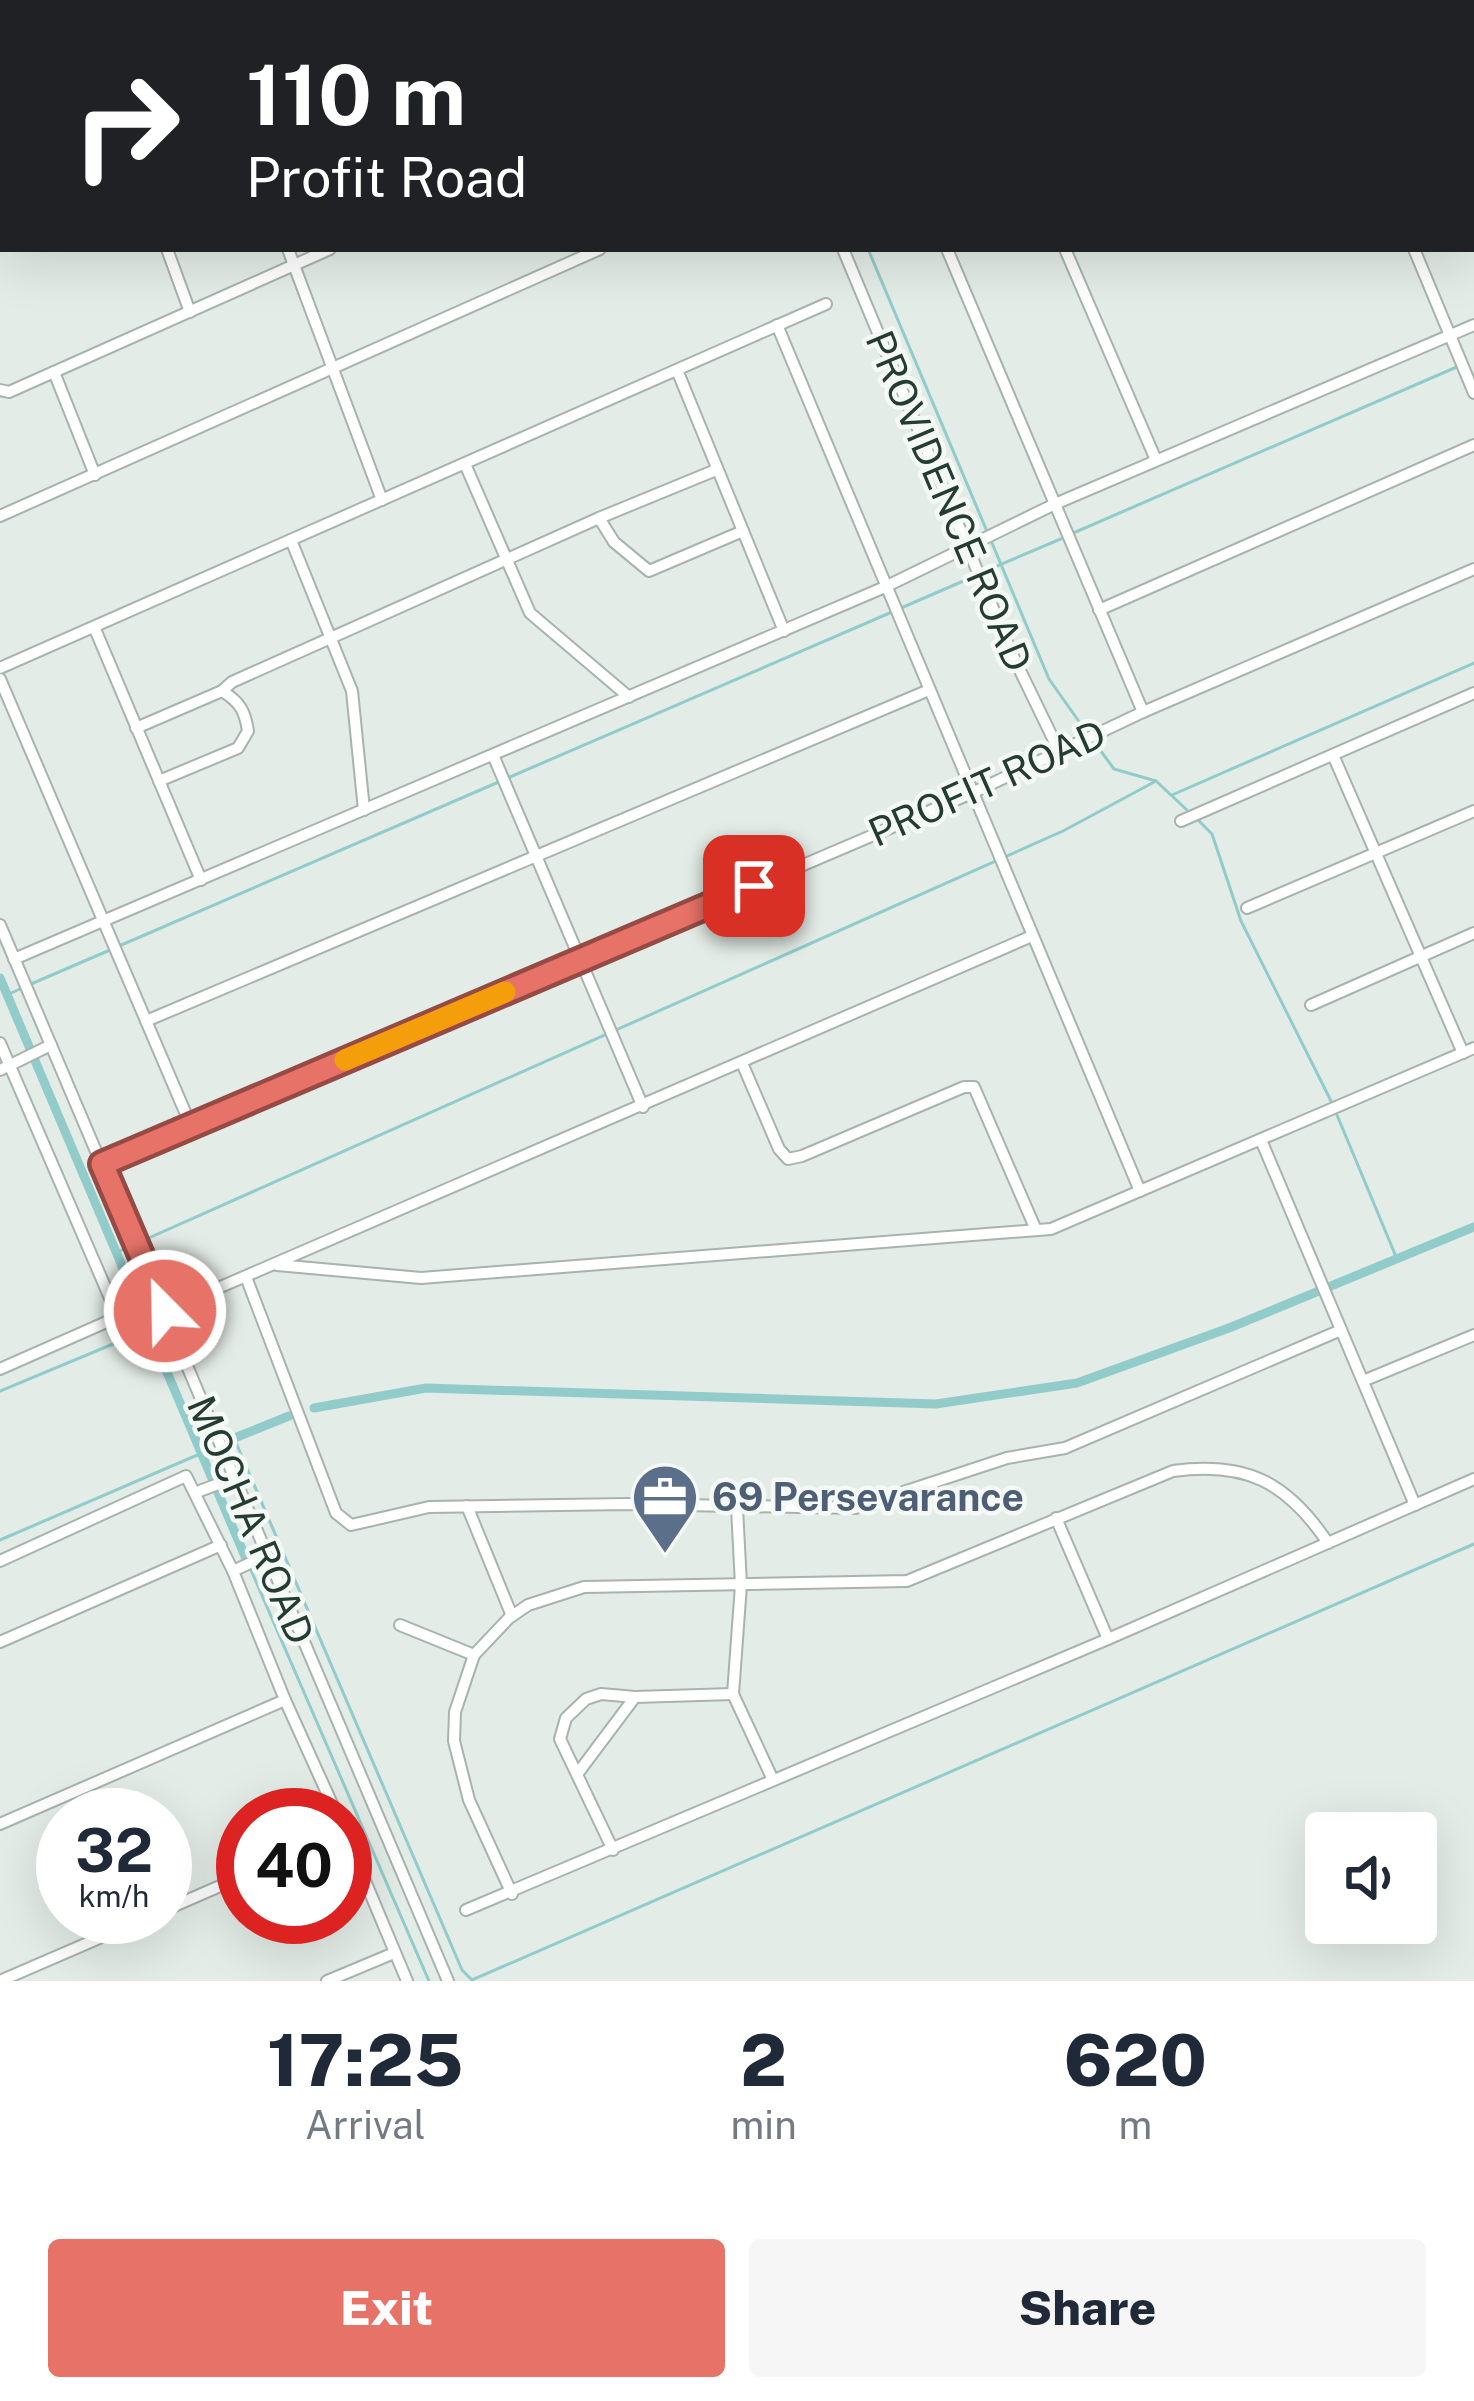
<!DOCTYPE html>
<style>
body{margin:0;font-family:"Public Sans",sans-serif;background:#f6f6f7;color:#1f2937;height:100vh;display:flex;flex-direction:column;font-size:45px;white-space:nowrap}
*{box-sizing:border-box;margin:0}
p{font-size:39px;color:#747a83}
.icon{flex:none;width:66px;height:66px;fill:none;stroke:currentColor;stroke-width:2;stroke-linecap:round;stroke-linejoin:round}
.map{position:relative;height:1981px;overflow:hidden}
.details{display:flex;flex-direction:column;background:#fff;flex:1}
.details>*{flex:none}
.banner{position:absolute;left:0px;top:0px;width:1476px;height:252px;box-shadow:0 12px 48px #0002;background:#202124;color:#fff;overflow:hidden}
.buttons{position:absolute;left:1305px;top:1812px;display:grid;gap:24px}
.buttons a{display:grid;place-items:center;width:132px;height:132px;border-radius:12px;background:#fff;box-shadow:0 12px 48px #0002;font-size:60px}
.speed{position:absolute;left:36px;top:1788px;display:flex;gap:24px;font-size:60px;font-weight:700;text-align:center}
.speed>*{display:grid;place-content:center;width:156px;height:156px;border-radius:50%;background:#fff;box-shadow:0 12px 48px #0002;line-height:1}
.speed small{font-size:30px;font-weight:400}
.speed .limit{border:18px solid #d22;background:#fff;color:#111}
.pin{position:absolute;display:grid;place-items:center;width:102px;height:102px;color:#fff;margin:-51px;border-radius:24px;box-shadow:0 6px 18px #0006}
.me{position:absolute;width:132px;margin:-66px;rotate:337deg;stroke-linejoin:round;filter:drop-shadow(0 0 9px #0008)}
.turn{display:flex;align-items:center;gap:42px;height:252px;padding:0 48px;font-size:54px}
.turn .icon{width:156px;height:156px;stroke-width:2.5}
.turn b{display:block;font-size:84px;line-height:102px}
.eta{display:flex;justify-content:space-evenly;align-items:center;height:204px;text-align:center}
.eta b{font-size:72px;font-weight:800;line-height:84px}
.action{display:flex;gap:24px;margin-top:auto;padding:24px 48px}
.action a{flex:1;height:138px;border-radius:12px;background:#e67268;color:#fff;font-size:48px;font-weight:800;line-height:138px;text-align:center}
.action a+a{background:#f6f6f7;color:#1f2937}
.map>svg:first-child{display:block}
</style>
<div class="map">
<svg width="1474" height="1981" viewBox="0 0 1474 1981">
<rect width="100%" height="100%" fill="#e4ece7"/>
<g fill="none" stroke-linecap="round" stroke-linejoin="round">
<!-- stream -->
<g stroke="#91cccb" stroke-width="3">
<path d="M766 0 767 3"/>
<path d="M4 3 10 0"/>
<path d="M868 249 986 529"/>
<path d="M1071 534 1459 366"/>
<path d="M992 543 1049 679 1085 730"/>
<path d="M983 572 1063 538"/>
<path d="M901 608 975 576"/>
<path d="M1095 743 1114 769 1156 781 1187 810"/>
<path d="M510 777 892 612"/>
<path d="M1172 795 1474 663"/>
<path d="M1199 821 1212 834 1241 921 1331 1101"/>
<path d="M119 946 501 781"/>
<path d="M31 984 110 950"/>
<path d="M7 995 22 988"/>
<path d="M1337 1115 1397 1259"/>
<path d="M142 1241 1063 831 1156 781"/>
<path d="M117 1252 133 1245"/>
<path d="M0 1391 149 1329"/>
<path d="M234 1438 462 1970 472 1980 1474 1544"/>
<path d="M0 1540 202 1453"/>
<path d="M251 1570 429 1981"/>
</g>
<!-- canal -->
<g stroke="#91cccb" stroke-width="9">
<path d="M0 978 247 1561"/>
<path d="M314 1408 426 1388 936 1404 1077 1383 1229 1328 1474 1227"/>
<path d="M227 1441 289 1416"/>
</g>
<!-- minor casing -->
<g stroke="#a7b4ad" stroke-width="14">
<g id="minor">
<path d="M430 0 431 3"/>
<path d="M642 0 643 3"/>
<path d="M741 0 742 3"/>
<path d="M846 0 847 3"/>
<path d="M1308 0 1309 3"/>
<path d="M209 3 212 0"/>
<path d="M926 3 932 0"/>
<path d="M1258 3 1265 0"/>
<path d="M1473 33 1474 32"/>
<path d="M1473 119 1474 121"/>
<path d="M0 187 3 186"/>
<path d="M1473 224H1474"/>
<path d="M167 249 190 312"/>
<path d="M288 249 382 500"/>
<path d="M843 249 1012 654 1059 751"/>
<path d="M947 249 1143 712"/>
<path d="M1065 249 1156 460"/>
<path d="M1414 249 1474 393"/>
<path d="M777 325 1140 1191"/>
<path d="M677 370 784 631"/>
<path d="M54 372 95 475"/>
<path d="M0 390 9 392 330 249"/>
<path d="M465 464 530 613 629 697"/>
<path d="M716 470 599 518 614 542 649 571 743 531"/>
<path d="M0 516 600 249"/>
<path d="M291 540 352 691 364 810"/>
<path d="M1099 610 1474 445"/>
<path d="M95 629 201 880"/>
<path d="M0 668 826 304"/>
<path d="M0 679 191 1126"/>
<path d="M222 691 232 682 599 518"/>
<path d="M136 728 222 691C240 702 245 711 248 731L238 748 159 781"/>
<path d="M493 755 643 1107"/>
<path d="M1333 755 1463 1053"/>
<path d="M1181 821 1474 693"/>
<path d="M1247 908 1474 811"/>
<path d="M0 925 448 1981"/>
<path d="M14 959 885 587 1055 504 1474 325"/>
<path d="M1311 1005 1474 933"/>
<path d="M146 1021 929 690"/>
<path d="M0 1043 116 1312 111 1320 0 1369"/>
<path d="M742 1063 779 1149 788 1159 802 1156 964 1087H974L1036 1230"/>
<path d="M0 1070 51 1045"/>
<path d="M1261 1140 1415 1505"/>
<path d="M102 1164 972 793 1143 712 1474 569"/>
<path d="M277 1265 421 1278 1051 1229 1474 1048"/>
<path d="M246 1277 336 1513 351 1525 429 1507 627 1504 855 1508 1007 1458 1065 1448 1341 1330"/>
<path d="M165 1311 1032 936"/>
<path d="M1363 1381 1474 1335"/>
<path d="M197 1492 234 1478"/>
<path d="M467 1506 512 1616"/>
<path d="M737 1508 741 1585 733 1694 773 1780"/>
<path d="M1056 1518 1108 1639"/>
<path d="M0 1561 186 1476 233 1571 285 1700 337 1815"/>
<path d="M233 1571 265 1556"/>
<path d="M400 1625 474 1655"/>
<path d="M0 1642 221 1545"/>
<path d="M578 1773 635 1697"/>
<path d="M0 1824 285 1700"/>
<path d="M345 1833 407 1981"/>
<path d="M613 1850 560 1739 566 1718 586 1699 601 1694 635 1697 733 1694"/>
<path d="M512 1894 469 1800 454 1741 455 1712 474 1655 509 1618 528 1605 584 1587 907 1581 1173 1471C1246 1461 1287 1482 1328 1543"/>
<path d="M165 1910 243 1876"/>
<path d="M466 1910 1108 1639 1474 1479"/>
<path d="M0 1981 148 1917"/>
<path d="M327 1981 394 1953"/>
</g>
</g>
<!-- major casing -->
<g stroke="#c2c8c6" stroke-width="16">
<g id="major">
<path d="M75 3 81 0"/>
<path d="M124 3 131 0"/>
<path d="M0 39 3 38"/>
<path d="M0 61 3 60"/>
</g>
</g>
<!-- minor -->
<use href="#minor" stroke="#fff" stroke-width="10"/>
<!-- major -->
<use href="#major" stroke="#6c9e89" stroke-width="14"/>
</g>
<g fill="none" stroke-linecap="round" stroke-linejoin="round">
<!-- route casing -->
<g stroke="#964a44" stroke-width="30">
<path id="route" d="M165 1311 102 1164 754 886"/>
</g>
<!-- route -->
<use href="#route" stroke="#e67268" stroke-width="21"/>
<!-- slow -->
<path stroke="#f59e0b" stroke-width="21" d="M345 1060 505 992"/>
</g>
<!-- icons -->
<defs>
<g id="office-pin" transform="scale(3.45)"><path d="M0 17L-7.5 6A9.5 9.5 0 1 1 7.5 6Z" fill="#5c6f8a" stroke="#f4f9f6"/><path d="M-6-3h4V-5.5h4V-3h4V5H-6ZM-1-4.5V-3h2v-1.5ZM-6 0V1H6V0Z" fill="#fff"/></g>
</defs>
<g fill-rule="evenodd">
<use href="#office-pin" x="665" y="1497"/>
</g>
<g text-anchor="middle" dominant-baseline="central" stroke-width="9" stroke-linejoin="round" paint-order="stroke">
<!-- street labels -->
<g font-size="39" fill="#253c32" stroke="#f4f9f6">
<text transform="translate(949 501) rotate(67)">PROVIDENCE ROAD</text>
<text transform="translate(987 783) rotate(-24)">PROFIT ROAD</text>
<text transform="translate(251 1520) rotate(67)">MOCHA ROAD</text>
</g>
<!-- service labels -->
<g font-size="39" font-weight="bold" fill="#4e5e75" stroke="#f4f9f6" text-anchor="start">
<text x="712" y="1497">69 Persevarance</text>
</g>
</g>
</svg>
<div class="buttons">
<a><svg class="icon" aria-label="sound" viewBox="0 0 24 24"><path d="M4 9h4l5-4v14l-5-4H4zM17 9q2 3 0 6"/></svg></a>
</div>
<div class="speed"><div>32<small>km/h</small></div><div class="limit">40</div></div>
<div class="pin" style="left:754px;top:886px;background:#d93025"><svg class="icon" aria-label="arrive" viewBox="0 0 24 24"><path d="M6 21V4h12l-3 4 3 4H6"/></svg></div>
<svg class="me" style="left:165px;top:1311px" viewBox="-20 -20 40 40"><circle r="17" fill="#e67268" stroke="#fff" stroke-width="3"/><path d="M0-11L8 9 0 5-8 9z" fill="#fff"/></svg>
<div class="banner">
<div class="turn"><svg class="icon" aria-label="right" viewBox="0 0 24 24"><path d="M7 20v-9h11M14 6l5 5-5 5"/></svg><div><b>110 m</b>Profit Road</div></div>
</div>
</div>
<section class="details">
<div class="eta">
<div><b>17:25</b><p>Arrival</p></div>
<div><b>2</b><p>min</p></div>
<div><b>620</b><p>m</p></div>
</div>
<div class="action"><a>Exit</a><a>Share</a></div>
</section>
